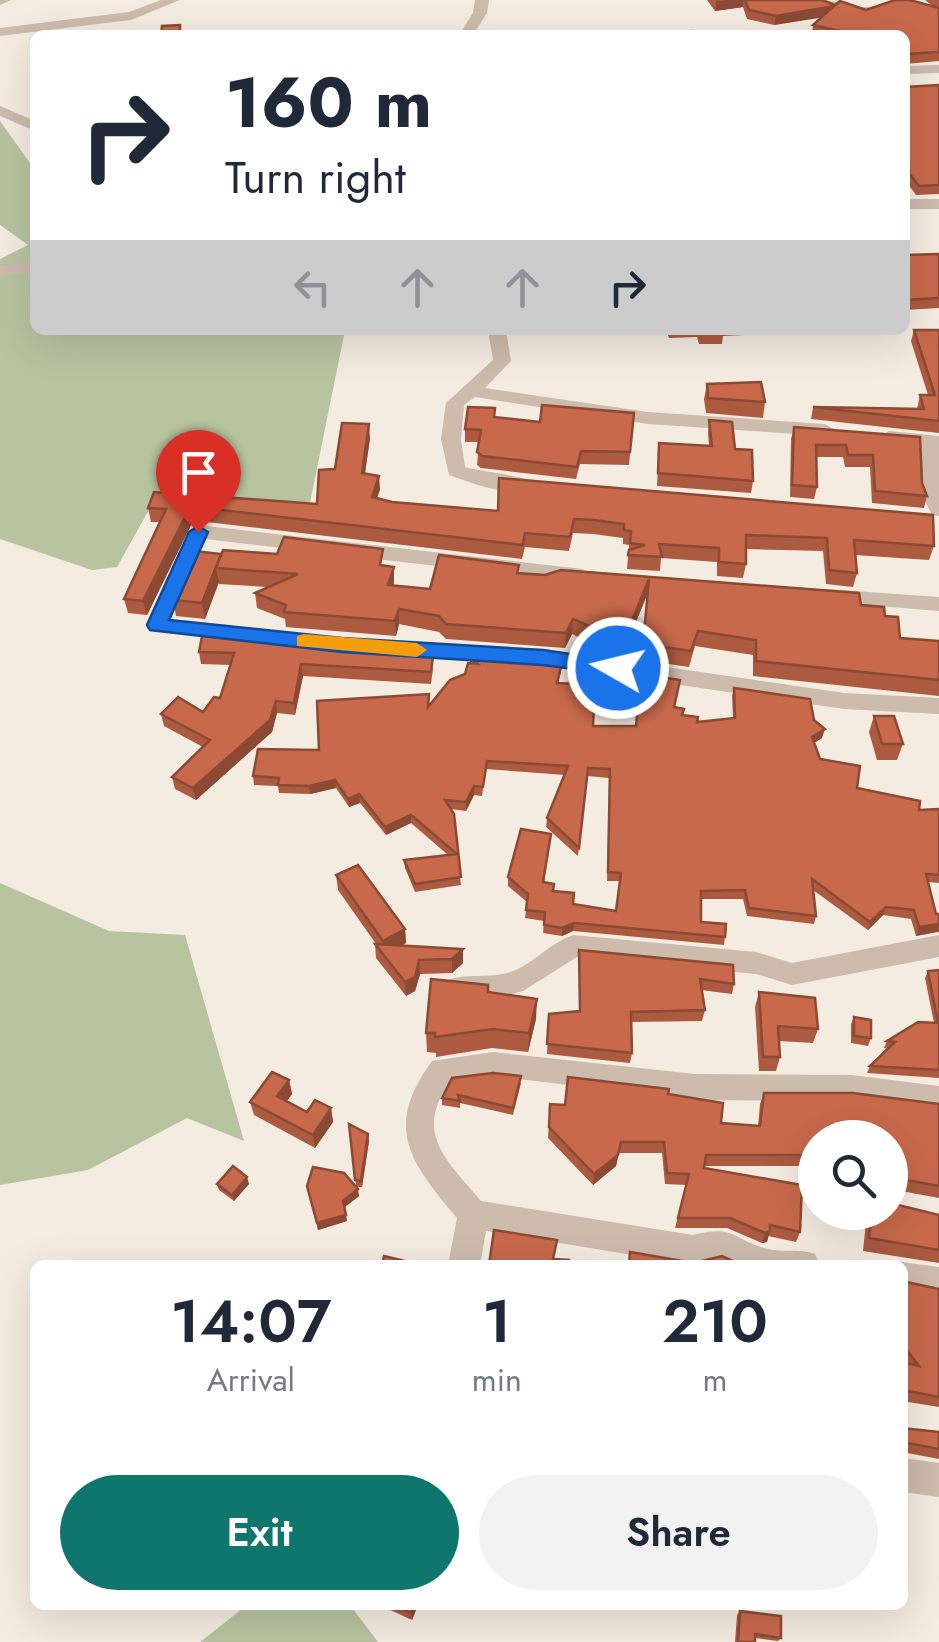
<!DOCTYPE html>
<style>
body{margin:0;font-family:Jost,sans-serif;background:#f2f2f3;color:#1f2937;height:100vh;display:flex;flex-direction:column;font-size:38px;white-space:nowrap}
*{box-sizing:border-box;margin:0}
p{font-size:32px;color:#747a83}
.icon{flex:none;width:55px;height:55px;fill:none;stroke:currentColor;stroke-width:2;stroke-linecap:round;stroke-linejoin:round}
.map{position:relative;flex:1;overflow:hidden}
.details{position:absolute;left:30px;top:1260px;width:878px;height:350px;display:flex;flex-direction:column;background:#fff;border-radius:15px;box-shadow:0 10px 40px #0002}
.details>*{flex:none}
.top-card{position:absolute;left:30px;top:30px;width:880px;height:305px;border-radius:15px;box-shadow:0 10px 40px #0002;background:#fff;color:#1f2937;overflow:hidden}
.tools{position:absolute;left:798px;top:1120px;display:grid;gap:20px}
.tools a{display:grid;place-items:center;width:110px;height:110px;border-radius:50%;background:#fff;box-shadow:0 10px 40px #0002;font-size:50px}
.pin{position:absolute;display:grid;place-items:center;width:85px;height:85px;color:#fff;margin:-102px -42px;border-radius:50% 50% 50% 0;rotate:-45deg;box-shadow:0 0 10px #0007}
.pin .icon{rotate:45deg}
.me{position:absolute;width:110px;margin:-55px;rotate:278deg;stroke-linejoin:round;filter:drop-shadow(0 0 8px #0008)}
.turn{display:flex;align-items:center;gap:35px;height:210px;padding:0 30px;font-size:45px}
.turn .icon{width:130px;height:130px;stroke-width:2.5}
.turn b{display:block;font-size:70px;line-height:85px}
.lanes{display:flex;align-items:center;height:95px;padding:0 30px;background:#0003;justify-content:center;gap:50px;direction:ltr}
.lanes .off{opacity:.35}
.eta{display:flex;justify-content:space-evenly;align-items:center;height:170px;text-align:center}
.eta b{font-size:60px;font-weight:600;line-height:70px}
.action{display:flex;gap:20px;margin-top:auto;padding:20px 30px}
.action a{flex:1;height:115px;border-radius:60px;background:#0f766e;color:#fff;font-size:40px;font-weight:600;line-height:115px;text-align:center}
.action a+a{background:#f2f2f3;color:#1f2937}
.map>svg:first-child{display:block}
</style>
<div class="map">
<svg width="939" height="1642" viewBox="0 0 939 1642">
<rect width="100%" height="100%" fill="#f4ebe1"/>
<!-- green -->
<g fill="#b8c4a0">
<path d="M0 121 35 170V330H345L309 508 154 501 117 567 92 570 0 539V259L28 245 0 225Z"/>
<path d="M0 883 109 931 185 935 244 1141 187 1118 88 1170 0 1185Z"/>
<path d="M247 1605H350L378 1642H200Z"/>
</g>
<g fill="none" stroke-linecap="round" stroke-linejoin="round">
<!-- minor -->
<g fill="#cdbbac" fill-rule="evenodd">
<path d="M0 0H11L0 5Z"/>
<path d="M161 0H180L131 20 0 36V28L129 12Z"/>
<path d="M475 0H489L487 13 473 35H459L473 13Z"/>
<path d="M820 0C836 0 849 7 864 7 877 8 892 0 907 0L865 16Z"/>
<path d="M939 65V73L905 74V66Z"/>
<path d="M0 106 35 121V131L0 116Z"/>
<rect x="905" y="199" width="34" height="10"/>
<path d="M35 262V272L0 276V266Z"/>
<path d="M488 330H506L511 361 485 388 648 412 825 424 835 430 825 436 648 424 475 397 464 405 461 439 465 467C485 473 527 475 539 485 519 502 472 483 449 475L441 439 446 403 493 360Z"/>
<path d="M889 431 939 436V516L932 515 922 495 919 446 882 441 879 437Z"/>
<path d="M198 525 582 569 593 576 582 583 205 539 171 619 273 630 284 638 281 643 149 630 146 625 188 532Z"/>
<path d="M826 589 939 597V611L818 601 815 596 818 591Z"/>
<path d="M358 638 543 649 844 693 939 698V714L844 709 543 665 350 651 347 646 350 641Z"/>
<path d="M573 935 756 952 792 963 939 935V957L792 985 756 974 577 957 523 991 485 1002 447 996 443 988 447 980C467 973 489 979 511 972 533 964 550 943 573 935Z"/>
<path d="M493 1052 695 1074 852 1075 939 1086V1112L852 1101 695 1100 493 1076 450 1082C413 1133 447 1161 481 1201L693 1235C737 1224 731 1240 768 1249 784 1253 799 1248 815 1254L820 1265H735L720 1258 693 1265 486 1231 480 1265H448L457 1218C410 1162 383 1128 432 1061Z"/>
<path d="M902 1262 939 1267V1297L902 1292V1265H894Z"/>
<path d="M902 1458 939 1463V1497L902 1492Z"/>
</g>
</g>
<!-- wall -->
<g fill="#ac5a40">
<path d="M707 0H822L835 5 866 10 934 7 925 0H939V61L905 64V35H816L812 34 813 25 821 17 774 25 747 19 743 7 715 11Z"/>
<path d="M939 85V194L916 195 905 180V87Z"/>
<path d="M939 254V308L905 310V255Z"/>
<path d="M666 330H745L744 335 723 336 722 344H699L697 337 669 338Z"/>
<path d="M914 330H939V433L811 419 813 407 917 409 920 395H928L911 341Z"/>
<path d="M707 384 765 402 763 418 706 413 704 399Z"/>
<path d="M634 413 629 465 580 464 576 479 481 468 477 465 479 442H465V429L495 417 540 422Z"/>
<path d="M709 420 735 449 753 481 751 493 657 486 659 443 709 446 708 433Z"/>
<path d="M794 427 920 437 922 483 927 496 924 508 872 503 870 467H845L843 457H816L817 487 814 499 790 497 791 439Z"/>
<path d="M370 438 365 473 380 489 377 498 392 502 934 546 929 560 855 555 857 573 853 587 826 584 823 551 746 549V564L743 578 717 576V562L661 558 660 571 627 569 629 545 623 544V538L593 534 573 533 569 551 525 547 522 559 198 521 191 525 147 615 128 613 124 599 160 522H151L148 508 317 504 335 469Z"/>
<path d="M221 554 383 566 394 582 393 586 430 589 518 573 861 605 885 616 900 638 939 641V696L753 676V655L695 646 689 667 642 660 647 595 626 646 613 643 607 651 572 634 565 648 446 639 439 632 399 624 396 636 286 627 285 619 257 608 255 593 267 587 219 584V582L205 619 176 616 173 600Z"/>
<path d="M390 651 433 668 431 684 303 676 295 715 277 713 272 732 196 800 175 789 172 777 203 747 164 726 161 714 203 712 220 698 230 665 201 664 199 652Z"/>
<path d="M470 656 561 672 558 683 593 726H636L674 707 682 715 697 722 733 718 732 696 734 688 814 720 822 738 814 743 820 759 857 788 919 810 939 809V883L928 882 936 914H939V932L916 936 911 919 883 915 868 930 813 890 816 916 814 924 747 916 743 899H701V922L725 937 724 945 573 931 562 936 543 933 544 921 525 918 527 902 508 886V877L551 834 544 883 553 891 573 904 616 911 620 881H607L609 778 587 776 578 856 546 827 547 818 565 775 486 769 482 796 474 795 466 811 451 809 461 885 415 892 405 868 404 860 448 855 411 823 386 835 360 803 349 807 336 788 310 794 279 793 278 786 254 785 253 776 429 706 465 674 470 664Z"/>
<path d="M874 716 903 744 897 760H877L869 732Z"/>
<path d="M336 875 405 929 406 943 402 945 463 949V963L452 973 420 974 415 991 406 996 376 958 375 944H376L338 890Z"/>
<path d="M579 950 734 984 732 994 701 990 705 1010 702 1021 631 1022 632 1053 630 1063 547 1054 549 1014 579 1012Z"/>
<path d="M939 970V1078L867 1073 870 1066 888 1049 884 1048 887 1041 934 1023 925 978 928 971Z"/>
<path d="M488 992 536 1019 528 1052 492 1048 436 1057V1053L427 1052 426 1033Z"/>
<path d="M759 992 818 1029 813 1043 779 1041 780 1057 776 1071H759L755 1007Z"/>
<path d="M854 1017 871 1038 868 1046 851 1043V1024Z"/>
<path d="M289 1080 292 1094 287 1101 307 1112 331 1108 333 1122 315 1148 254 1115 250 1102Z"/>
<path d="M521 1083 513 1115 460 1103V1108L442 1105V1098Z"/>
<path d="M764 1093 939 1104V1198L890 1189V1138H815V1166H705L704 1168 800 1232 796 1242 768 1236 767 1242 762 1243 727 1228H675L686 1185 665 1184 662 1153H619L616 1166 593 1185 548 1138 550 1104 565 1105 668 1094 721 1123 758 1126 760 1104Z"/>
<path d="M349 1124 369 1141 362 1187H356L359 1196 344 1207 347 1221 318 1230 307 1186H356Z"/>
<path d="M217 1184H249L234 1201 219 1190Z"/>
<path d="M867 1212 939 1215V1263L863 1251Z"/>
<path d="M902 1281 939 1289V1407L902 1401Z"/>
<path d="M902 1428 939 1432V1459L902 1452Z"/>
<path d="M386 1605H418L412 1620 386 1608Z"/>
<path d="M740 1611 781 1638 778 1641 755 1638V1642H735L737 1615Z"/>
</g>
<!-- shaded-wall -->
<g fill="#8c4a34">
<path d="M728 0H744L743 7 715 11 716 1Z"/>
<path d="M834 6 832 16 774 25 776 16Z"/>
<path d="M369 424 370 438 363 487 362 473Z"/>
<path d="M379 476 380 489 373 511 372 497Z"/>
<path d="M196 507 198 521 191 525 147 615 143 601 188 511Z"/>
<path d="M221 554 216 568 219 582 205 619 202 603Z"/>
<path d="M394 567V582L389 600 388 585Z"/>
<path d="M649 579 647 595 626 646 628 630Z"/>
<path d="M399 609V624L396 636 395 621Z"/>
<path d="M573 619 572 634 565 648 566 633Z"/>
<path d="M615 628 613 643 607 651 609 635Z"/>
<path d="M301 664 303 676 295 715 294 703Z"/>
<path d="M276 701 277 713 272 732 196 800 193 788Z"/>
<path d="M825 729 822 738 810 745 812 737Z"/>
<path d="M335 780 336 788 310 794 309 786Z"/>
<path d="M474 786V795L466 811V802Z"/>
<path d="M359 794 360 803 349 807 348 799Z"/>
<path d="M411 815V823L386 835 385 827Z"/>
<path d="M886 907 883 915 868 930 870 922Z"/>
<path d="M574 923 573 931 562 936V928Z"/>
<path d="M939 924 938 931 916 936 919 927Z"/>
<path d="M405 929 406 943 384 956 383 941Z"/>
<path d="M463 949V963L452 973V959Z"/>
<path d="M419 960 420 974 415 991 406 996 405 982Z"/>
<path d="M537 999 536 1019 528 1052 529 1033Z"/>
<path d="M289 1080 292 1094 280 1110 277 1096Z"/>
<path d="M331 1108 333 1122 315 1148 313 1135Z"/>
<path d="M368 1134 369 1141 362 1187 361 1181Z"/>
<path d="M621 1142 616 1166 593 1185 594 1174Z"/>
<path d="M247 1177 249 1184 234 1201 232 1195Z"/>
<path d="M358 1189 359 1196 344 1208 343 1201Z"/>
<path d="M346 1215 347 1221 318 1230 317 1223Z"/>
<path d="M770 1231 767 1242 762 1243 765 1233Z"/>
<path d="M414 1605H418L412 1620 411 1613Z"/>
</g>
<!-- building -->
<g fill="#c8694b" stroke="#8c4a34" stroke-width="2.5">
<path d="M745 0H822L835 5 840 1 866 10 895 0H910L939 8V52L905 54V35H843L849 33 813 25 834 6 776 16 749 10Z"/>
<path d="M180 25V35H161L162 26Z"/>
<path d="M692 31 694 35H663Z"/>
<path d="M939 85V185L919 186 905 168V87Z"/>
<path d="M939 254V298L905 300V255Z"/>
<path d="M700 330H723L724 332 700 331Z"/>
<path d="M914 330H939V421L813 407 924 409 920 395H935Z"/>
<path d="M761 382 765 402 708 398 707 384Z"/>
<path d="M542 405 634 413 630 452 581 451 577 467 482 456 477 452 481 430 465 429 468 407 495 408 494 417 540 422Z"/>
<path d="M709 420 732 422 735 449 752 450 753 481 658 473 659 443 712 446Z"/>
<path d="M342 423 369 424 362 473 379 476 372 497 392 502 498 511 499 478 933 515 934 546 854 540 857 573 829 570 827 538 746 535V564L719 562V548L659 544 662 557 628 555 629 550 645 545 630 543 631 531 624 530V524L594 520 574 519 570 537 525 533 523 545 196 507 188 511 143 601 124 599 166 509 148 508 154 492 317 504 319 470 335 469Z"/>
<path d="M794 427 920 437 922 483 927 496 875 491 873 455H848L846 445H816L817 487 792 485Z"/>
<path d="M284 537 383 549 380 565 394 567 388 585 430 589 439 555 519 565 517 573 545 575 561 570 859 593 861 605 884 607 885 616 898 617 900 638 939 641V680L756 661V640L698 631 691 651 643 644 649 579 628 630 615 628 609 635 573 619 566 633 446 624 439 616 399 609 395 621 284 612 286 605 255 593 298 574 216 568 223 550 277 554Z"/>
<path d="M194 551 221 554 202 603 173 600Z"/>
<path d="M203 631 389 647 388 651 433 656 431 672 301 664 294 703 276 701 270 720 193 788 172 777 210 740 161 714 178 697 203 712 214 697 220 698 234 653 199 652Z"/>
<path d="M470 656 562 663 557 683 595 685 593 726H636L641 674 680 680 674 707 684 709 682 715 698 717 697 722 735 718 734 688 810 699 814 720 825 729 812 737 820 759 860 766 857 788 920 801 919 810 939 809V875L926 874 936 914H939V924L919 927 914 910 886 907 870 922 812 879 816 916 749 908 745 890 701 891V922L726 924 725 937 574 923 562 928 544 925 545 912 526 910 528 894 508 877 521 829 551 834 543 882 554 884 553 891 574 893 573 904 616 911 621 873 608 872 610 769 588 768 579 848 547 818 568 766 487 761 483 787 474 786 466 802 445 800 454 814 461 877 415 884 404 860 457 854 411 815 385 827 359 794 348 799 335 780 309 786 278 785 279 778 253 776 258 749 319 750 317 701 429 694 428 707 450 680 465 674 468 663 478 664Z"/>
<path d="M874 716H894L903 744H882Z"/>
<path d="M358 865 405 929 383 941 336 875Z"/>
<path d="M375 944 463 949 452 959 419 960 415 977 405 982Z"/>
<path d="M579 950 733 965 734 984 700 979 705 1010 631 1012 632 1053 547 1044 549 1014 580 1011Z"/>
<path d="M939 970V1070L870 1066 895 1042 887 1041 918 1022 938 1023 928 971Z"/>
<path d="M431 979 488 985V992L537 999 529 1033 493 1029 435 1037V1033H426Z"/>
<path d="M759 992 815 998 818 1029 778 1026 780 1057H763Z"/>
<path d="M854 1017 871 1020V1038L854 1036Z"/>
<path d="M272 1072 289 1080 277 1096 307 1112 315 1100 331 1108 313 1135 250 1102Z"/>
<path d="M493 1073 521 1076 513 1108 458 1095 460 1101 442 1098 452 1078Z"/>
<path d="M568 1077 669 1089 668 1094 723 1103 721 1123 760 1126 764 1093H853L939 1104V1186L890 1177V1138H815V1155H706L704 1168 802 1185 800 1232 770 1225V1231L765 1233 730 1218H678L689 1174 667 1173 664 1142H621L618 1155 594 1174 549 1127 550 1104 565 1105Z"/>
<path d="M349 1124 368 1134 361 1181 355 1180Z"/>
<path d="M233 1166 247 1177 232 1195 217 1184Z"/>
<path d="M313 1167 344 1173 358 1189 343 1201 346 1215 317 1223 307 1186Z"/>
<path d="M890 1203 939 1215V1250L869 1238 872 1212H890Z"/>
<path d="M494 1230 557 1240 553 1259 569 1260 568 1265H489Z"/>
<path d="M630 1252 694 1263 722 1256 737 1263H761V1265H629Z"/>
<path d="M384 1256 409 1262V1265H382Z"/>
<path d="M902 1281 939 1289V1397L903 1390 902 1393V1362L919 1366 902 1344Z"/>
<path d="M902 1428 939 1432V1449L902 1442Z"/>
<path d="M395 1605H414L411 1613Z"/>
<path d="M740 1611 781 1616V1638L755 1634V1642H738Z"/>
</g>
<!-- route -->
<path fill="#1a73e8" stroke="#114b97" stroke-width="2.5" d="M198 526 208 532 169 620 342 638 543 650 618 661 629 668 618 675 543 665 342 652 150 630 147 625 189 532Z"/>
<!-- slow -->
<path fill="#f59e0b" d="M304 634 417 643 427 650 417 657 297 646V636Z"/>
</svg>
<div class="tools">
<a><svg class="icon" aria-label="search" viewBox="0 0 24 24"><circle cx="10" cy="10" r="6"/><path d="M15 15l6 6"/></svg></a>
</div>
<div class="pin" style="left:198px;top:532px;background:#d93025"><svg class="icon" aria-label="arrive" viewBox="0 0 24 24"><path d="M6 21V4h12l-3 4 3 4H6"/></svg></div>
<svg class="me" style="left:618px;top:668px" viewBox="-20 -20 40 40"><circle r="17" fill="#1a73e8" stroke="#fff" stroke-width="3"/><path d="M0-11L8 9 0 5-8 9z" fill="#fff"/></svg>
<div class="top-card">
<div class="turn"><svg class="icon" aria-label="right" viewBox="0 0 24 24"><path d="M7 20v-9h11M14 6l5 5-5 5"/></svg><div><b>160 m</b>Turn right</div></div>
<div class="lanes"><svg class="icon off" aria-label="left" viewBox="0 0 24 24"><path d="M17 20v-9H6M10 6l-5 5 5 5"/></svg><svg class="icon off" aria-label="ahead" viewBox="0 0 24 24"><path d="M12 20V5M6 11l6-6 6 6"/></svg><svg class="icon off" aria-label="ahead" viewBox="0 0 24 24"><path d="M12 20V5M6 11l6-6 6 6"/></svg><svg class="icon" aria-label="right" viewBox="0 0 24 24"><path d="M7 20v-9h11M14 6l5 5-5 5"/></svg></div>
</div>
<section class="details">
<div class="eta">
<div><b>14:07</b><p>Arrival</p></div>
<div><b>1</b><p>min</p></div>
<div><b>210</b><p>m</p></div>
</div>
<div class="action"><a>Exit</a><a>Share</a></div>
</section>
</div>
